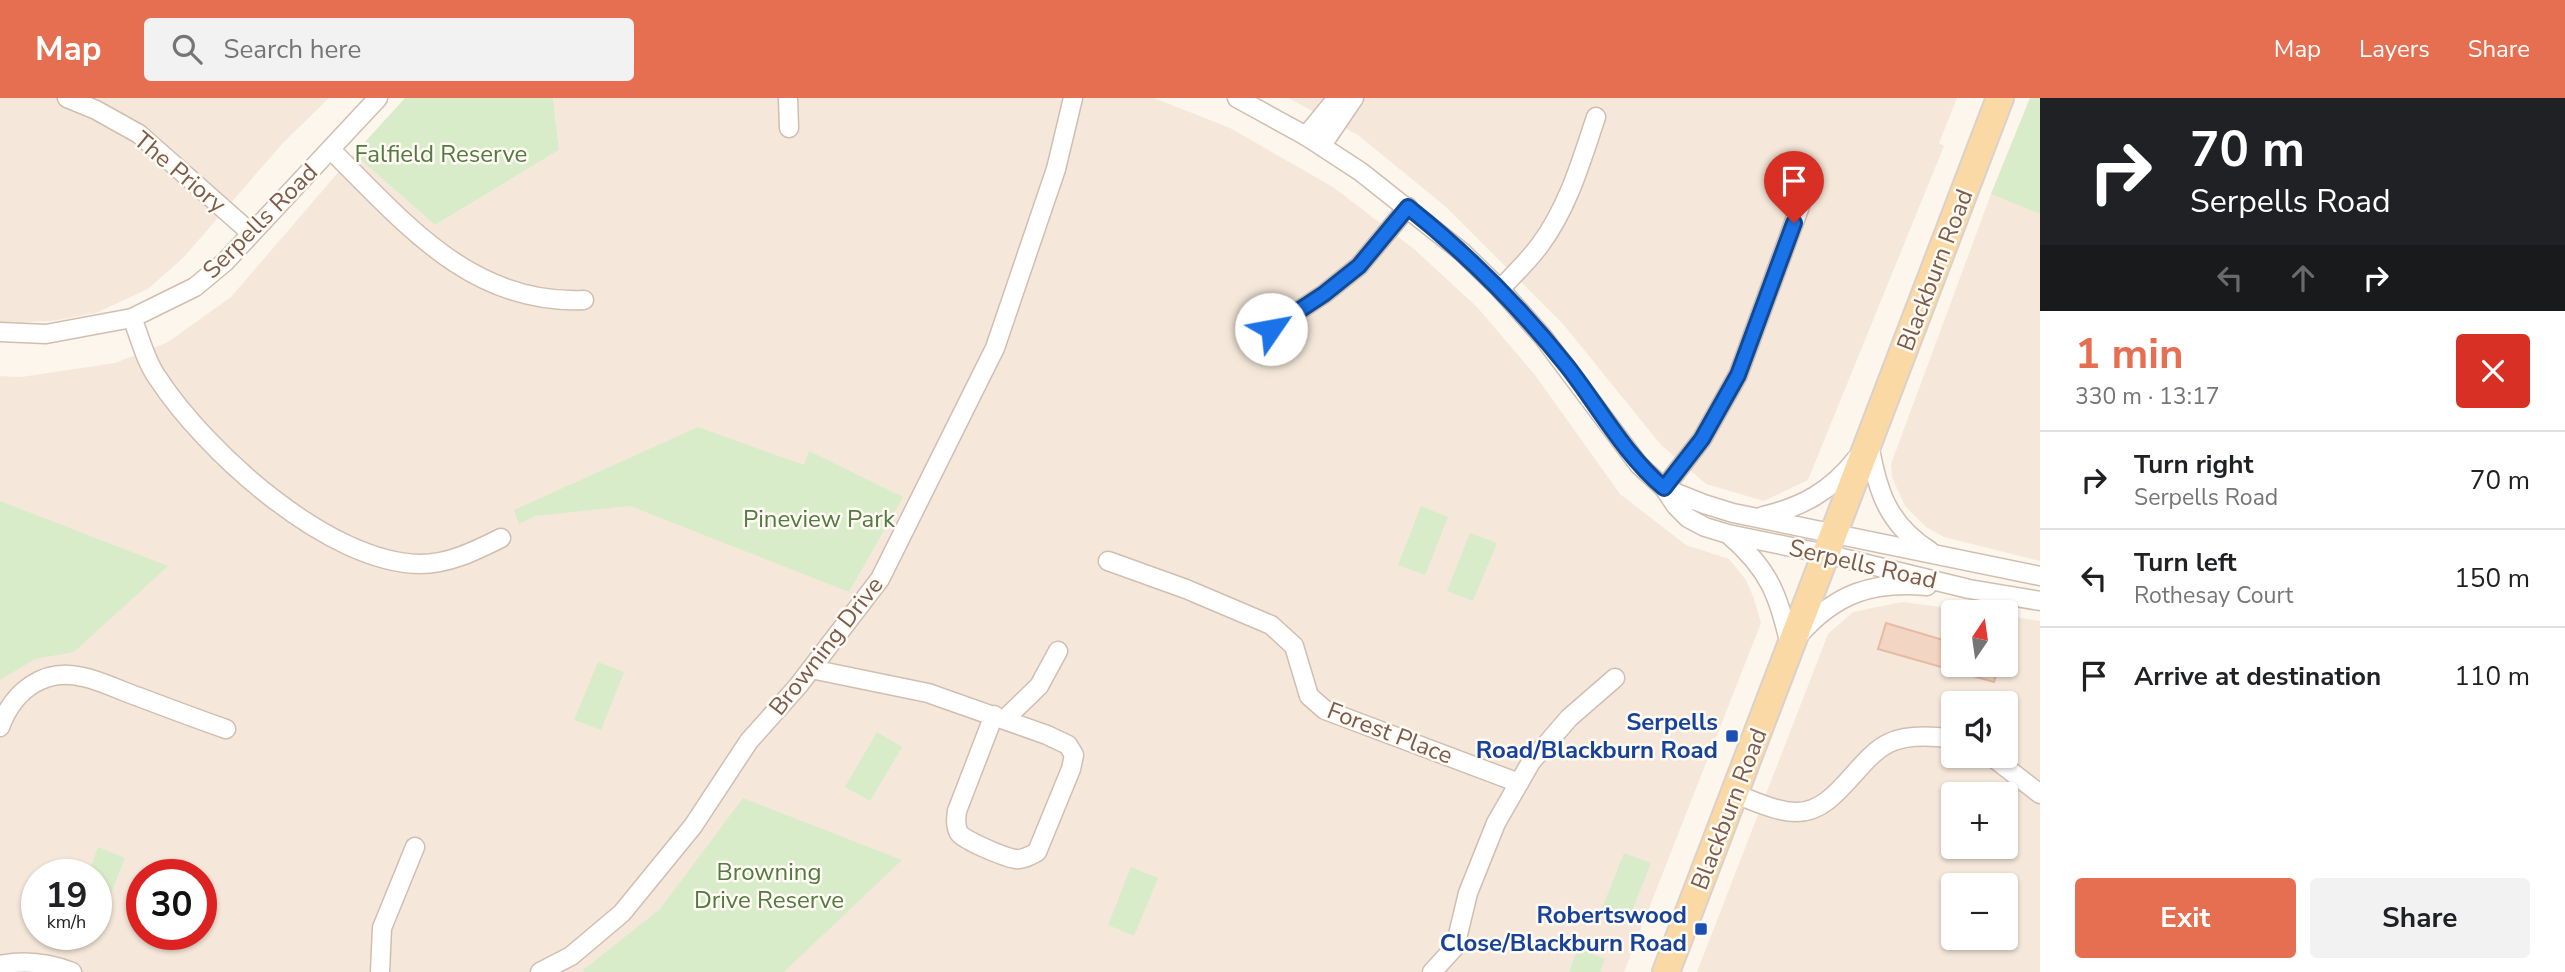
<!DOCTYPE html>
<meta charset="utf-8">
<style>
body{margin:0;font-family:"Nunito Sans",sans-serif;background:#f2f2f2;color:#202124;height:100vh;display:flex;flex-direction:column;font-size:26px;white-space:nowrap}
*{box-sizing:border-box;margin:0}
p{font-size:23px;color:#757577}
.icon{flex:none;width:38px;height:38px;fill:none;stroke:currentColor;stroke-width:2;stroke-linecap:round;stroke-linejoin:round}
.map{position:relative;flex:1;overflow:hidden}
.side{display:flex;flex-direction:column;background:#fff;width:525px}
.side>*{flex:none}
.guide{background:#202124;color:#fff;overflow:hidden}
.needle{width:46px;rotate:13deg}
.buttons{position:absolute;left:1941px;top:502px;display:grid;gap:14px}
.buttons a{display:grid;place-items:center;width:77px;height:77px;border-radius:7px;background:#fff;box-shadow:0 2px 5px #0004;font-size:35px}
.speed{position:absolute;left:21px;top:761px;display:flex;gap:14px;font-size:35px;font-weight:700;text-align:center}
.speed>*{display:grid;place-content:center;width:91px;height:91px;border-radius:50%;background:#fff;box-shadow:0 2px 5px #0004;line-height:1}
.speed small{font-size:18px;font-weight:400}
.speed .limit{border:10px solid #d22;background:#fff;color:#111}
.pin{position:absolute;display:grid;place-items:center;width:60px;height:60px;color:#fff;margin:-72px -30px;border-radius:50% 50% 50% 0;rotate:-45deg;box-shadow:0 0 7px #0007}
.pin .icon{rotate:45deg}
.me{position:absolute;width:77px;margin:-38px;rotate:57deg;stroke-linejoin:round;filter:drop-shadow(0 0 5px #0008)}
.turn{display:flex;align-items:center;gap:24px;height:147px;padding:0 35px;font-size:32px}
.turn .icon{width:91px;height:91px;stroke-width:2.5}
.turn b{display:block;font-size:49px;line-height:60px}
.lanes{display:flex;align-items:center;height:66px;padding:0 35px;background:#0003;justify-content:center;gap:35px;direction:ltr}
.lanes .off{opacity:.35}
.round{display:grid;place-items:center;flex:none;width:74px;height:74px;border-radius:7px;background:#f2f2f2}
.overview{display:flex;align-items:center;justify-content:space-between;height:119px;padding:0 35px}
h1{font-size:42px;font-weight:700;line-height:52px;color:#e76f51}
.button{display:flex;gap:14px;margin-top:auto;padding:14px 35px}
.button a{flex:1;height:80px;border-radius:7px;background:#e76f51;color:#fff;font-size:28px;font-weight:700;line-height:80px;text-align:center}
.button a+a{background:#f2f2f2;color:#202124}
ul{padding:0;list-style:none}
li{display:flex;align-items:center;gap:21px;height:98px;padding:0 35px;border-top:2px solid #e0e0e0}
li div{flex:1}
li b{display:block;font-size:26px}
li em{font-style:normal}
header{display:flex;align-items:center;gap:42px;box-sizing:border-box;height:98px;padding:0 35px;background:#e76f51;color:#fff}
header strong{font-size:33px}
nav{display:flex;gap:38px;margin-inline-start:auto;font-size:24px}
.search{width:490px;height:63px;background:#f2f2f2;display:flex;align-items:center;gap:18px;box-sizing:border-box;padding:0 24px;border-radius:7px;color:#757577;font-size:26px}
main{display:flex;flex:1;min-height:0}
.map>svg:first-child{display:block}
</style>
<header>
<strong>Map</strong>
<div class="search"><svg class="icon" aria-label="search" viewBox="0 0 24 24"><circle cx="10" cy="10" r="6"/><path d="M15 15l6 6"/></svg>Search here</div>
<nav><a>Map</a><a>Layers</a><a>Share</a></nav>
</header>
<main>
<div class="map">
<svg width="2040" height="874" viewBox="0 0 2040 874">
<rect width="100%" height="100%" fill="#fdf6ec"/>
<!-- residential -->
<g fill="#f5e8da" fill-rule="evenodd">
<path d="M0 0H329L283 45 183 160 148 191 96 215 52 223 2 225 0 224Z"/>
<path d="M553 0H1154L1230 30 1333 89 1414 151 1477 209 1535 277 1620 396 1686 447 1729 461 1746 482 1754 501 1761 525 1624 874H0V278L21 279 115 265 168 244 231 199 354 56 435 127 559 52ZM37 777H96V836H37ZM142 777H201V836H142Z"/>
<path d="M1288 0H1957L1939 45 1944 48 1808 382 1764 403 1706 386 1661 347 1563 226 1446 109 1358 37Z"/>
<path d="M2030 0H2040V463L1944 439 1926 429 1905 408 1892 379 1891 366 1991 96Z"/>
<path d="M1902 504 1981 514H1953V567H2006V518L2040 523V874H1697L1828 536 1853 514ZM1953 606H2006V658H1953ZM1953 696H2006V749H1953ZM1953 788H2006V840H1953Z"/>
</g>
<!-- green -->
<g fill="#d8ecc9">
<path d="M405 0H553L559 52 435 127 354 56Z"/>
<path d="M2030 0H2040V116L1991 96Z"/>
<path d="M698 329 804 367 809 353 903 399 849 494 630 408 535 418 519 426 514 412Z"/>
<path d="M0 403 168 468 74 554 35 561 0 582Z"/>
<path d="M1421 408 1448 419 1425 477 1398 467Z"/>
<path d="M1470 435 1497 445 1473 503 1447 493Z"/>
<path d="M598 564 624 574 601 632 574 622Z"/>
<path d="M877 634 902 649 870 703 845 689Z"/>
<path d="M743 700 902 762 784 874H584L583 872 660 811Z"/>
<path d="M98 749 125 760 102 818 96 816V777H88Z"/>
<path d="M1624 755 1651 765 1628 823 1601 813Z"/>
<path d="M1131 769 1158 780 1134 838 1108 827Z"/>
<path d="M1578 850 1605 861 1600 874H1569Z"/>
</g>
<!-- building -->
<path fill="#f3d5c3" stroke="#e6bba3" stroke-width="2" d="M1886 525 1953 545V567H1999L1994 584 1878 551Z"/>
<g fill="none" stroke-linecap="round" stroke-linejoin="round">
<!-- minor casing -->
<g stroke="#d1beb0" stroke-width="21">
<g id="minor">
<path d="M67 0 96 12 139 36 251 135"/>
<path d="M788 0 789 30"/>
<path d="M1237 0 1306 38 1361 74 1462 154 1500 191 1543 239 1639 367 1664 390 1676 408 1688 420 1705 429 1728 436 1826 456 1969 491 2040 503"/>
<path d="M1306 38 1337 0"/>
<path d="M1322 47 1354 0"/>
<path d="M331 52C405 125 471 207 584 202"/>
<path d="M1500 191C1514 177 1528 163 1540 147 1568 109 1581 64 1596 19"/>
<path d="M132 220C140 239 145 262 157 279 205 353 328 465 420 466 449 466 475 453 501 440"/>
<path d="M1271 231 1324 196 1359 168 1408 109"/>
<path d="M0 234 46 236 132 220 195 189 225 164 378 0"/>
<path d="M1869 345C1877 392 1887 426 1930 453"/>
<path d="M1664 390 1704 406 1733 415 2040 478"/>
<path d="M1664 390 1702 341 1738 277 1803 100"/>
<path d="M1763 418C1802 409 1831 393 1856 361"/>
<path d="M1729 437C1769 471 1779 498 1790 548"/>
<path d="M1108 463 1186 491 1271 527 1294 548 1309 598 1325 612 1519 685"/>
<path d="M1799 537C1836 495 1873 483 1927 488"/>
<path d="M811 571 928 595 1047 637 1068 647 1074 657 1071 671 1037 754C1031 757 1023 762 1016 761 1006 760 963 742 959 735 955 728 956 720 957 713L994 617"/>
<path d="M1005 621 1039 588 1058 553"/>
<path d="M0 629C13 594 43 569 83 579 102 583 121 593 139 599 168 610 197 621 226 631"/>
<path d="M1991 658 2040 696"/>
<path d="M1734 696C1753 702 1776 714 1796 714 1836 715 1857 660 1889 645 1908 636 1933 638 1953 641"/>
<path d="M0 867C25 862 49 865 72 874"/>
<path d="M380 874 382 830 415 749"/>
<path d="M540 874 571 858 622 815 693 728 749 643 798 588 880 481 995 250 1056 71 1073 0"/>
<path d="M1432 874 1455 849 1468 795 1496 725 1531 664 1569 620 1615 580"/>
</g>
</g>
<!-- primary casing -->
<g stroke="#dad1cd" stroke-width="30">
<path id="primary" d="M1666 874 2000 0"/>
</g>
<!-- minor -->
<use href="#minor" stroke="#fff" stroke-width="18"/>
<!-- primary -->
<use href="#primary" stroke="#fbd9a5" stroke-width="26"/>
</g>
<g fill="none" stroke-linecap="round" stroke-linejoin="round">
<!-- route casing -->
<g stroke="#114b97" stroke-width="18">
<path id="route" d="M1271 231 1324 196 1359 168 1408 109C1467 156 1520 209 1567 268 1599 309 1624 356 1664 390L1702 341 1738 277 1794 125"/>
</g>
<!-- route -->
<use href="#route" stroke="#1a73e8" stroke-width="12"/>
</g>
<!-- markers -->
<g fill="#1a4fb4" stroke="#fffaf3" stroke-width="2.5">
<rect x="1725" y="631" width="14" height="14" rx="3.5"/>
<rect x="1694" y="824" width="14" height="14" rx="3.5"/>
</g>
<g text-anchor="middle" dominant-baseline="central" stroke-width="5" stroke-linejoin="round" paint-order="stroke">
<!-- park labels -->
<g font-size="24" fill="#537a41" stroke="#fffaf3">
<text x="441" y="56">Falfield Reserve</text>
<text x="819" y="421">Pineview Park</text>
<text x="769" y="774">Browning<tspan x="769" dy="28">Drive Reserve</tspan></text>
</g>
<!-- street labels -->
<g font-size="24" fill="#7a5c4d" stroke="#fffaf3">
<text transform="translate(180 74) rotate(40)">The Priory</text>
<text transform="translate(260 123) rotate(-45)">Serpells Road</text>
<text transform="translate(1935 172) rotate(-69)">Blackburn Road</text>
<text transform="translate(1863 466) rotate(13)">Serpells Road</text>
<text transform="translate(826 548) rotate(-52)">Browning Drive</text>
<text transform="translate(1390 635) rotate(21)">Forest Place</text>
<text transform="translate(1729 711) rotate(-69)">Blackburn Road</text>
</g>
<!-- transit labels -->
<g font-size="24" font-weight="bold" fill="#164399" stroke="#fffaf3" text-anchor="end">
<text x="1718" y="624">Serpells<tspan x="1718" dy="28">Road/Blackburn Road</tspan></text>
<text x="1687" y="817">Robertswood<tspan x="1687" dy="28">Close/Blackburn Road</tspan></text>
</g>
</g>
</svg>
<div class="buttons">
<a><svg class="needle" viewBox="-14 -14 28 28"><path d="M0-13l5 13h-10z" fill="#e53935"/><path d="M0 13l5-13h-10z" fill="#757577"/></svg></a>
<a><svg class="icon" aria-label="sound" viewBox="0 0 24 24"><path d="M4 9h4l5-4v14l-5-4H4zM17 9q2 3 0 6"/></svg></a>
<a>+</a>
<a>−</a>
</div>
<div class="speed"><div>19<small>km/h</small></div><div class="limit">30</div></div>
<div class="pin" style="left:1794px;top:125px;background:#d93025"><svg class="icon" aria-label="arrive" viewBox="0 0 24 24"><path d="M6 21V4h12l-3 4 3 4H6"/></svg></div>
<svg class="me" style="left:1271px;top:231px" viewBox="-20 -20 40 40"><circle r="19" fill="#fff"/><path d="M0-13L10 11 0 6-10 11z" fill="#1a73e8"/></svg>
</div>
<section class="side">
<div class="guide">
<div class="turn"><svg class="icon" aria-label="right" viewBox="0 0 24 24"><path d="M7 20v-9h11M14 6l5 5-5 5"/></svg><div><b>70 m</b>Serpells Road</div></div>
<div class="lanes"><svg class="icon off" aria-label="left" viewBox="0 0 24 24"><path d="M17 20v-9H6M10 6l-5 5 5 5"/></svg><svg class="icon off" aria-label="ahead" viewBox="0 0 24 24"><path d="M12 20V5M6 11l6-6 6 6"/></svg><svg class="icon" aria-label="right" viewBox="0 0 24 24"><path d="M7 20v-9h11M14 6l5 5-5 5"/></svg></div>
</div>
<div class="overview"><div><h1>1 min</h1><p>330 m · 13:17</p></div><a class="round" style="background:#d93025;color:#fff"><svg class="icon" aria-label="close" viewBox="0 0 24 24"><path d="M6 6l12 12M18 6L6 18"/></svg></a></div>
<ul>
<li><svg class="icon" aria-label="right" viewBox="0 0 24 24"><path d="M7 20v-9h11M14 6l5 5-5 5"/></svg><div><b>Turn right</b><p>Serpells Road</p></div><em>70 m</em></li>
<li><svg class="icon" aria-label="left" viewBox="0 0 24 24"><path d="M17 20v-9H6M10 6l-5 5 5 5"/></svg><div><b>Turn left</b><p>Rothesay Court</p></div><em>150 m</em></li>
<li><svg class="icon" aria-label="arrive" viewBox="0 0 24 24"><path d="M6 21V4h12l-3 4 3 4H6"/></svg><div><b>Arrive at destination</b></div><em>110 m</em></li>
</ul>
<div class="button"><a>Exit</a><a>Share</a></div>
</section>
</main>
